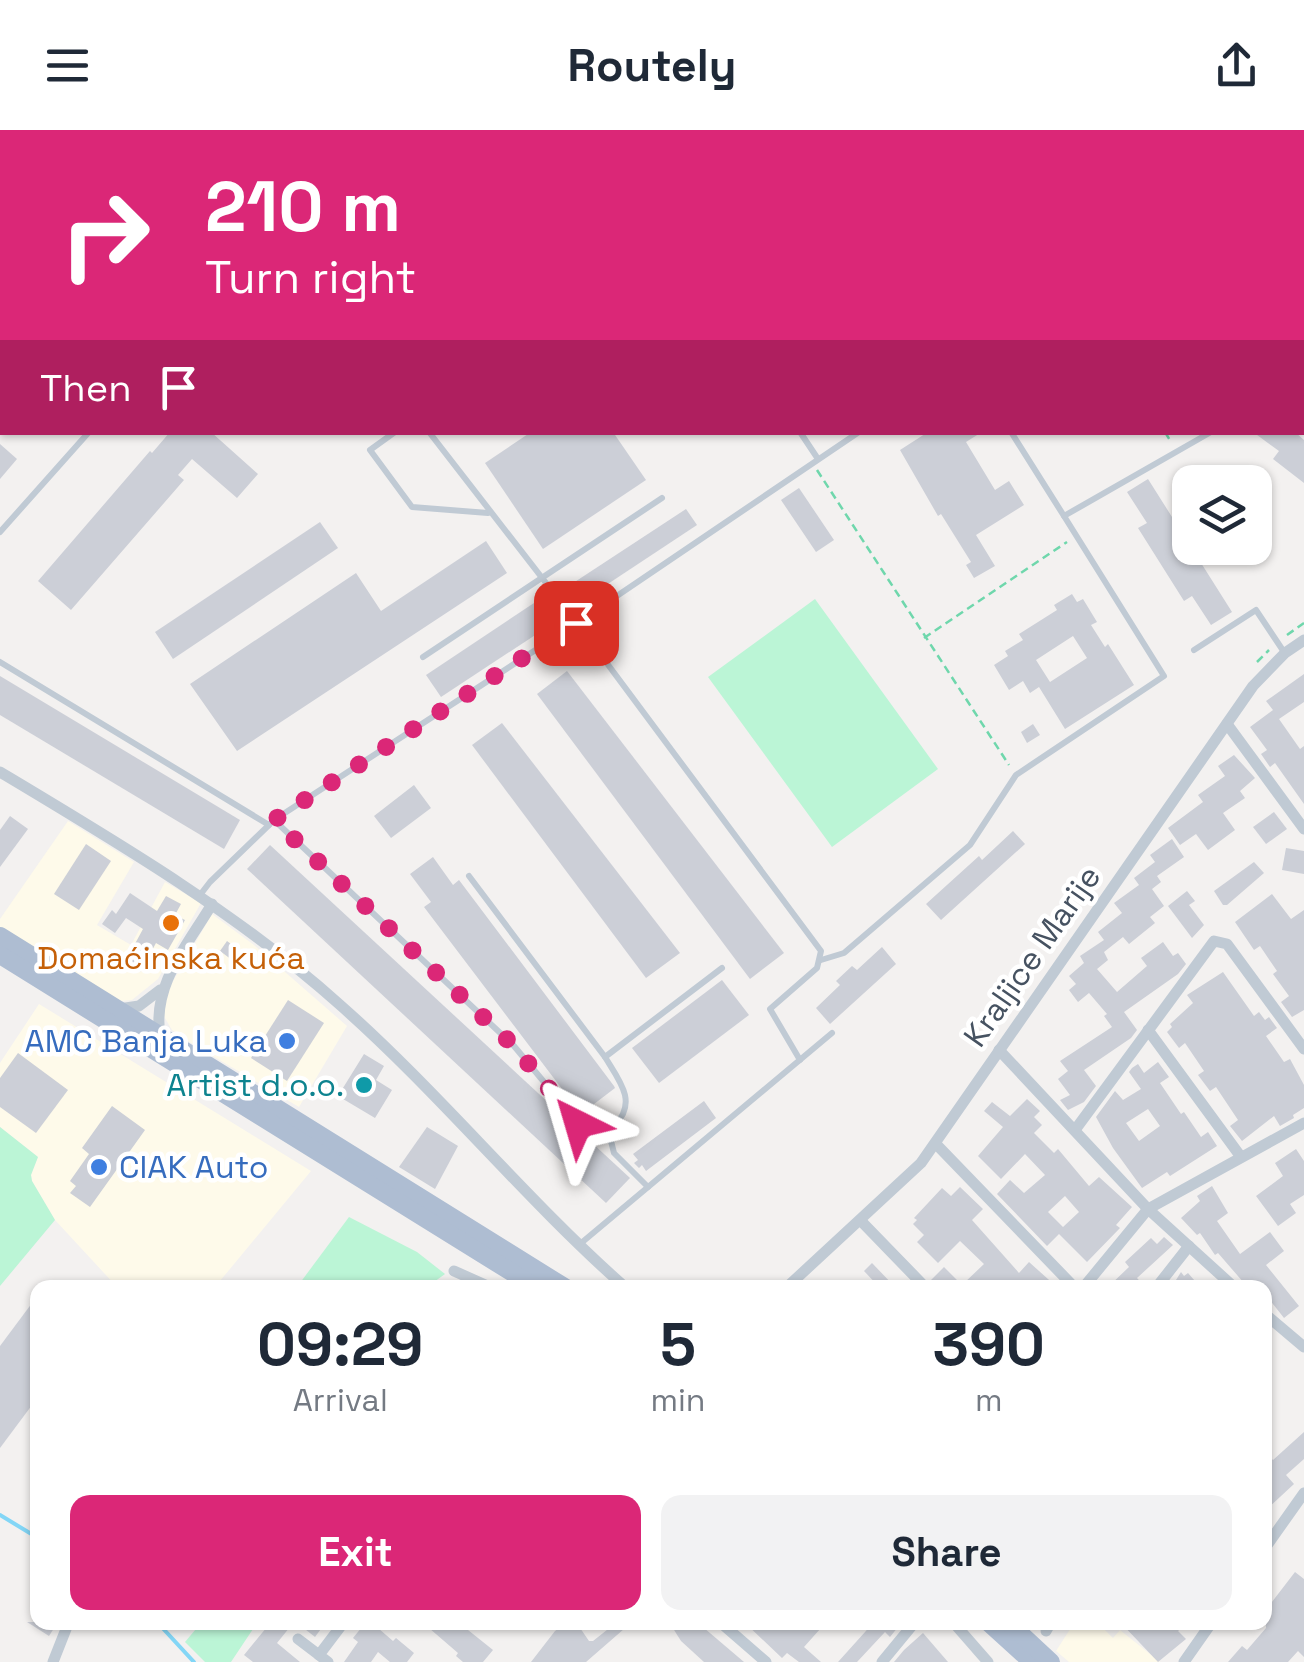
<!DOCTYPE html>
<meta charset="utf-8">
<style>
body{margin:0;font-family:"Space Grotesk",sans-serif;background:#f2f2f3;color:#1f2937;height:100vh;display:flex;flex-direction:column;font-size:38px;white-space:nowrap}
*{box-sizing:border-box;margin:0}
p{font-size:32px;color:#747a83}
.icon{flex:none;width:55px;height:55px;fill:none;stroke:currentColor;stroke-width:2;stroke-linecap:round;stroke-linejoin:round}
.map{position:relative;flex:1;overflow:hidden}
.side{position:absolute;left:30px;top:1150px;width:1242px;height:350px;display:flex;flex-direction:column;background:#fff;border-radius:20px;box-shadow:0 2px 8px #0004}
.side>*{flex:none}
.hud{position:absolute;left:0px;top:0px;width:1305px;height:305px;box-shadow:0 2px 8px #0004;background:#db2777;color:#fff;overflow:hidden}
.buttons{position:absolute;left:1172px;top:335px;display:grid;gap:20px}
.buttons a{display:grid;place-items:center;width:100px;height:100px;border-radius:20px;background:#fff;box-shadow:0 2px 8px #0004;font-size:50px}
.pin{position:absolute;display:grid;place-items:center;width:85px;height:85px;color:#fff;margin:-42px;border-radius:20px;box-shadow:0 5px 15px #0006}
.me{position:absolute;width:110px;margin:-55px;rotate:320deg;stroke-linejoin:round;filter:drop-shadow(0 0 8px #0008)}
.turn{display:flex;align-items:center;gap:35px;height:210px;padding:0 40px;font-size:45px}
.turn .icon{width:130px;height:130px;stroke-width:2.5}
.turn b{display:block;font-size:70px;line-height:85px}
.then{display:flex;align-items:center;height:95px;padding:0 40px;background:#0003;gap:20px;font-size:38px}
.eta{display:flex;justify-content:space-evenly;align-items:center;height:170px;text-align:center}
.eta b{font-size:60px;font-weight:700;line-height:70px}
.primary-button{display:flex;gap:20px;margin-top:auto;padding:20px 40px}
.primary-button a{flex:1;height:115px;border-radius:20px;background:#db2777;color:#fff;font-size:40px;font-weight:700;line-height:115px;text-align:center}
.primary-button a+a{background:#f2f2f3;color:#1f2937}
header{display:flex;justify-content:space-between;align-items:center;height:130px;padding:0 40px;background:#fff;font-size:45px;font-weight:700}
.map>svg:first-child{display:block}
</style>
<header><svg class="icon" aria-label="menu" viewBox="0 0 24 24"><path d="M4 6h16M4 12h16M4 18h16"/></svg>Routely<svg class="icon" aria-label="share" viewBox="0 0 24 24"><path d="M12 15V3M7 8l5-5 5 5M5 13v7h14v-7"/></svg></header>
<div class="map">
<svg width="1304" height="1532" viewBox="0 0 1304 1532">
<rect width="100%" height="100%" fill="#f3f1f0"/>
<!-- commercial -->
<g fill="#fefaea">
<path d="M68 691 134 732 97 795 131 815 165 752 201 773 158 849 132 870 120 871 0 797V789Z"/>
<path d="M212 784 254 815 347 896 299 977 194 915 172 900 162 883 165 865Z"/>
<path d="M39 874 311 1041 215 1157H117L55 1090 32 1051 31 1045 38 1027 0 997V933Z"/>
<path d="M1074 1493H1098L1113 1508 1120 1500 1160 1532H1069L1056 1521Z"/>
</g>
<!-- green -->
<g fill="#bbf5d6">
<path d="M815 469 938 639 832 717 708 547Z"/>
<path d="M0 997 38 1027 31 1045 32 1051 55 1090 0 1156Z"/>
<path d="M349 1087 417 1122 445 1144 427 1157H297Z"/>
<path d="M257 1493 231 1532H205L185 1512 201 1493Z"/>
</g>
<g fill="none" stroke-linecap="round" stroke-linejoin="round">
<!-- stream -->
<g stroke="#83d6f6" stroke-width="4">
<path d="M0 1385 38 1408"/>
<path d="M157 1492 194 1532"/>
</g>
</g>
<!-- building -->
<g fill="#cccfd7" fill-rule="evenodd">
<path d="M170 302H211L258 344 237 368 192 329 178 345 184 350 71 480 38 451 150 321 152 323Z"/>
<path d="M531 302H613L646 350 543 419 485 333Z"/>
<path d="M928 302H982L966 312 995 360 1009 351 1024 375 976 405 995 436 974 448 966 435 971 432 941 384 938 386 900 320Z"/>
<path d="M1253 302H1295L1304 310V353L1273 329 1279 321Z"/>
<path d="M0 314 17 329 0 349Z"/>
<path d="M1148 349 1232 482 1211 495 1192 466 1184 471 1138 398 1147 393 1127 362Z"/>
<path d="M799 358 834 410 816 422 781 370Z"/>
<path d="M686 379 697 395 573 477 561 461Z"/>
<path d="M320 392 338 418 173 529 155 502Z"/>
<path d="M486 411 507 443 237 621 190 554 356 443 381 481Z"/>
<path d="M1072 464 1077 472 1083 469 1097 492 1091 495 1105 517 1108 514 1134 555 1065 599 1039 557 1030 563 1023 551 1009 560 994 535 1008 526 1005 521 1023 510 1019 504 1057 480 1054 475ZM1073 506 1087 528 1050 552 1036 530Z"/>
<path d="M540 469 555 492 441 567 426 545Z"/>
<path d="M567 541 784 823 750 849 537 564Z"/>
<path d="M1304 544V572L1279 589 1300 619 1304 616V674L1275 633 1270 637 1261 624 1267 620 1250 597 1273 580 1266 571Z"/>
<path d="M0 546 240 690 224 719 0 585Z"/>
<path d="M502 593 680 823 646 848 472 615Z"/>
<path d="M1033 594 1040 605 1027 613 1021 602Z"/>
<path d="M1234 625 1255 648 1240 661 1245 668 1223 683 1235 700 1208 720 1196 704 1180 715 1168 698 1203 672 1198 665 1225 646 1218 636Z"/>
<path d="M414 655 431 678 391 708 374 686Z"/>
<path d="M1274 682 1287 699 1266 714 1253 697Z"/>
<path d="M10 686 28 699 0 737V700Z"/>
<path d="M1013 701 1025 714 941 790 926 774 979 726 982 730Z"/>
<path d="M1172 709 1184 727 1157 746 1161 752 1152 759 1164 776 1150 787 1155 793 1129 814 1123 807 1104 822 1108 830 1097 839 1117 862 1147 836 1141 828 1163 812 1173 826 1178 823 1186 834 1178 844 1124 882 1137 900 1131 908 1084 940 1096 956 1084 972 1068 980 1060 970 1070 965 1058 949 1068 941 1060 931 1112 897 1104 886 1107 884 1089 863 1078 872 1069 860 1076 854 1069 846 1084 833 1080 826 1104 810 1098 802 1122 783 1114 773 1139 755 1134 748 1155 732 1150 725Z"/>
<path d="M86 714 111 731 79 780 54 764Z"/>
<path d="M270 715 630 1048 606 1073 247 739Z"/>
<path d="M1286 718 1304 721V744L1282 740Z"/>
<path d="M433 727 453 755 459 750 614 956 615 958 581 984 424 777 431 772 410 744Z"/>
<path d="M1254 732 1264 743 1227 775H1223L1214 761Z"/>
<path d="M1187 761 1195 771 1189 775 1204 795 1192 808 1168 776Z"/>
<path d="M130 763 157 781 166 766 181 774 175 785 185 790 168 820 156 813 140 842 124 834 143 799 126 788 115 803 102 794 112 780 116 784Z"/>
<path d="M1272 764 1291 789 1304 780V880L1292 887 1281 872 1289 866 1273 844 1277 841 1260 816 1254 820 1235 792Z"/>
<path d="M227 811 239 820 232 830 220 821Z"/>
<path d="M882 817 896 834 830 894 816 878 840 855 836 851 852 836 857 840Z"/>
<path d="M1223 842 1254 886 1259 882 1265 890 1269 887 1277 898 1266 906 1284 932 1290 929 1304 955V978L1293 985 1294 988 1280 996 1274 986 1242 1011 1230 996 1238 990 1216 957 1210 961 1198 945 1204 941 1185 913 1179 918 1167 902 1172 897 1170 894 1193 873 1187 865Z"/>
<path d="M722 850 749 885 659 953 632 918Z"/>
<path d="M288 870 324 893 287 951 251 928Z"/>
<path d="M18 923 68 960 36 1003 0 977V948Z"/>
<path d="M364 924 384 936 376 950 392 960 375 988 338 966Z"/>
<path d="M1158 932 1169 947 1160 953 1181 984 1184 982 1201 1007 1208 1002 1217 1016 1170 1046 1167 1042 1142 1058 1113 1018 1096 987 1115 961 1123 970 1141 959 1129 942 1132 938 1138 934 1144 943ZM1148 979 1160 996 1139 1011 1126 993Z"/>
<path d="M1027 969 1040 981 1034 987 1042 995 1034 1003 1054 1023 1058 1019 1089 1056 1099 1047 1132 1077 1116 1095 1120 1098 1087 1132 1059 1104 1047 1116 997 1064 1010 1050 1024 1063 1045 1045 1025 1024 1001 1049 978 1026 1003 997 984 981 992 972 1010 986ZM1065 1066 1079 1082 1063 1097 1048 1082Z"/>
<path d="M704 971 716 988 646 1041 642 1035 639 1038 634 1033 638 1030 633 1024Z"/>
<path d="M112 976 145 1000 90 1077 70 1063 76 1056 70 1051 89 1024 82 1018Z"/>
<path d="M427 997 458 1016 435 1059 399 1037Z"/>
<path d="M1296 1019 1304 1031V1065L1290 1074 1296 1083 1278 1096 1256 1066 1283 1046 1275 1033Z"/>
<path d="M1212 1056 1228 1083 1217 1091 1240 1124 1270 1102 1284 1121 1266 1135 1299 1176 1284 1188 1269 1169 1265 1172V1158H1251L1246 1151 1244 1153 1218 1123 1215 1125 1200 1103 1197 1105 1181 1088 1200 1071 1197 1066Z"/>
<path d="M960 1057 983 1079 972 1090 1019 1143 1029 1132 1058 1158H935L931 1150 944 1137 962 1155 984 1134 960 1111 938 1133 917 1112 924 1105 913 1094 917 1090 914 1088 942 1058 951 1066Z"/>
<path d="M1164 1107 1173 1115 1137 1148 1146 1158H1107L1129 1137 1125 1132 1151 1108 1157 1114Z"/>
<path d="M872 1133 896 1158H880L864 1141Z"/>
<path d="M1181 1142 1184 1146 1188 1143 1201 1158H1171Z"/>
<path d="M38 1165V1267L0 1318V1216Z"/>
<path d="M1304 1302V1329L1286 1345 1294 1354 1265 1381V1322L1273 1330Z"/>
<path d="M1295 1442 1304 1449V1527L1298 1521 1288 1532H1228L1242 1516 1247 1520 1266 1498 1265 1481Z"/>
<path d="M27 1492H58L49 1506Z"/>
<path d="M271 1492H294L277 1513 300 1532H253L244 1525Z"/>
<path d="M296 1492H326L315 1507Z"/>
<path d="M366 1492H371L393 1511 396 1508 414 1523 407 1532H390L378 1522 371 1532H344L358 1512 353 1508Z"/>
<path d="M422 1492H474L468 1500 493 1520 483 1532H463L456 1526 458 1523Z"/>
<path d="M568 1492H576L589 1511H593L617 1492H632L586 1532H531L555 1501Z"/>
<path d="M669 1492H697L744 1532H704L681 1511Z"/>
<path d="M744 1492H815L821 1498 804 1517 821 1532H799L787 1523 782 1528Z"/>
<path d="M874 1492H902L890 1507 885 1502 857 1532H838Z"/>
<path d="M1120 1492H1187L1178 1501 1186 1509 1158 1532Z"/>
<path d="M923 1503 948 1532H894L904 1520Z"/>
</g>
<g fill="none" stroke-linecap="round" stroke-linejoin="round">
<!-- path -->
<g stroke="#6fd7ac" stroke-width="2.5" stroke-dasharray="8 5" stroke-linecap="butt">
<path d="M1165 302 1171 312"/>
<path d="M817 340 1009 635"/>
<path d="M1287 505 1304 493"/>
<path d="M924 508 1067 412"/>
<path d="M1257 532 1269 520"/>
</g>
<!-- lane -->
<g stroke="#c0cad4" stroke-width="6">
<path d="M196 0 198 2"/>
<path d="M617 0 618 2"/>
<path d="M817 0 819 2"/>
<path d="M970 0 971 2"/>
<path d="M208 2 209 0"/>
<path d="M872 2 877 0"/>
<path d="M395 302 370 320 412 377 488 383"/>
<path d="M429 302 577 493 821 821 817 838 770 879 800 930"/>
<path d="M800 302 818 329"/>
<path d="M1011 302 1064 386 1211 302"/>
<path d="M0 402 89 302"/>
<path d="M1194 520 1256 480 1284 522"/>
<path d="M423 527 662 368"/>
<path d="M0 532 269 695"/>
<path d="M469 746 605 927 722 838"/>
<path d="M200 765 210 752 270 694"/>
<path d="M821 830 844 823 970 715 1016 645 1164 546 1064 386"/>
<path d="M605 927C619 950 638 972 615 995L600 1000 579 994 514 916 274 690 577 493 859 302"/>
<path d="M608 999 614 1023 648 1057"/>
<path d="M580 1114 832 903"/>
</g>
<!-- street -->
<g stroke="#c0cad4" stroke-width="11">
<path d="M23 0V2"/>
<path d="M180 2 182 0"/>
<path d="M0 108 2 112"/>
<path d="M0 171 2 168"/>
<path d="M1227 594 1304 699"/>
<path d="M0 642C117 712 237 783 339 874 440 963 525 1069 626 1158"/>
<path d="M119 879 139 876 160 860"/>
<path d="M1148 900 1241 1027"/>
<path d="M160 905C152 855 187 816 212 774"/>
<path d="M999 920 1148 1079 1235 1158"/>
<path d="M1075 1000 1214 811 1227 814 1304 919"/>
<path d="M936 1014 1075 1158"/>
<path d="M861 1091 926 1158"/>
<path d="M454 1141 492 1158"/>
<path d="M786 1158 921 1033 1253 556 1285 523 1304 510"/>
<path d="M1083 1158 1148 1079 1304 993"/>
<path d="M1156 1158 1189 1116"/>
<path d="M1265 1184 1304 1217"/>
<path d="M1265 1418 1304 1363"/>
<path d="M720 1492 766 1532"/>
<path d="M953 1492 988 1532"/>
<path d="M1046 1501 1051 1492"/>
<path d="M298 1509 319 1525"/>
<path d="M53 1532 68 1494"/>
<path d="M328 1532 319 1525 344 1492"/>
<path d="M882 1532 915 1492"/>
<path d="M1184 1532 1212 1492"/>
</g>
<!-- primary -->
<g stroke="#aebdd2" stroke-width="18">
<path d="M0 806 566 1158"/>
<path d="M0 825 537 1158"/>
<path d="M988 1492 1032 1532"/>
<path d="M1008 1492 1051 1532"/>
</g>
</g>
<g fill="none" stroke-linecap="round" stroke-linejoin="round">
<!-- route -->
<path stroke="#db2777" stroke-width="18" stroke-dasharray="0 32.4" d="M576 493 274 690 514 916 578 994"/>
</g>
<!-- markers -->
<circle fill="#e8710a" stroke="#fff" stroke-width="4" cx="171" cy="793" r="10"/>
<g fill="#3f7fe0" stroke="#fff" stroke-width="4">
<circle cx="287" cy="911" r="10"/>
<circle cx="99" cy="1037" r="10"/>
</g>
<circle fill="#0f9aa8" stroke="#fff" stroke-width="4" cx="364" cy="955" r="10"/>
<g text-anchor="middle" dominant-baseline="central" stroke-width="9" stroke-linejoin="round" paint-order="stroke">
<!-- street labels -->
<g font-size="32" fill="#465261" stroke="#fff">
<text transform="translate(1032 826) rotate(-55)">Kraljice Marije</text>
</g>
<!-- food labels -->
<g font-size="32" fill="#c56008" stroke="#fff">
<text x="171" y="828">Domaćinska kuća</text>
</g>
<!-- shop labels -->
<g font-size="32" fill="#366cbe" stroke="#fff" text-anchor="end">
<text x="267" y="911">AMC Banja Luka</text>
<text x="119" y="1037" text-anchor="start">CIAK Auto</text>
</g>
<!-- culture labels -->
<g font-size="32" fill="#0d838f" stroke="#fff" text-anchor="end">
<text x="344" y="955">Artist d.o.o.</text>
</g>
</g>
</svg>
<div class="buttons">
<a><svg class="icon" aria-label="layers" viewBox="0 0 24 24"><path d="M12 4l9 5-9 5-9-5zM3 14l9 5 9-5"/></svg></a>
</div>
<div class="pin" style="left:576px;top:493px;background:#d93025"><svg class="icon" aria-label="arrive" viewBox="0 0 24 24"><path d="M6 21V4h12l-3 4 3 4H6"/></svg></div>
<svg class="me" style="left:578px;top:994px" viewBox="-20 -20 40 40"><path d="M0-17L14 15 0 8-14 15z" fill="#db2777" stroke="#fff" stroke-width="4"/></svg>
<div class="hud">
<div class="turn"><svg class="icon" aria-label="right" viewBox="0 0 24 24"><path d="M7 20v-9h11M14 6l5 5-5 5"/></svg><div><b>210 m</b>Turn right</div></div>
<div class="then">Then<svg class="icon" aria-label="arrive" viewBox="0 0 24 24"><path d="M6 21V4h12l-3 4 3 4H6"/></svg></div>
</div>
<section class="side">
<div class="eta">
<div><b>09:29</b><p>Arrival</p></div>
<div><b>5</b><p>min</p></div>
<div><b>390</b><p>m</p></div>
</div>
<div class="primary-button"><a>Exit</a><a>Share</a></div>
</section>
</div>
